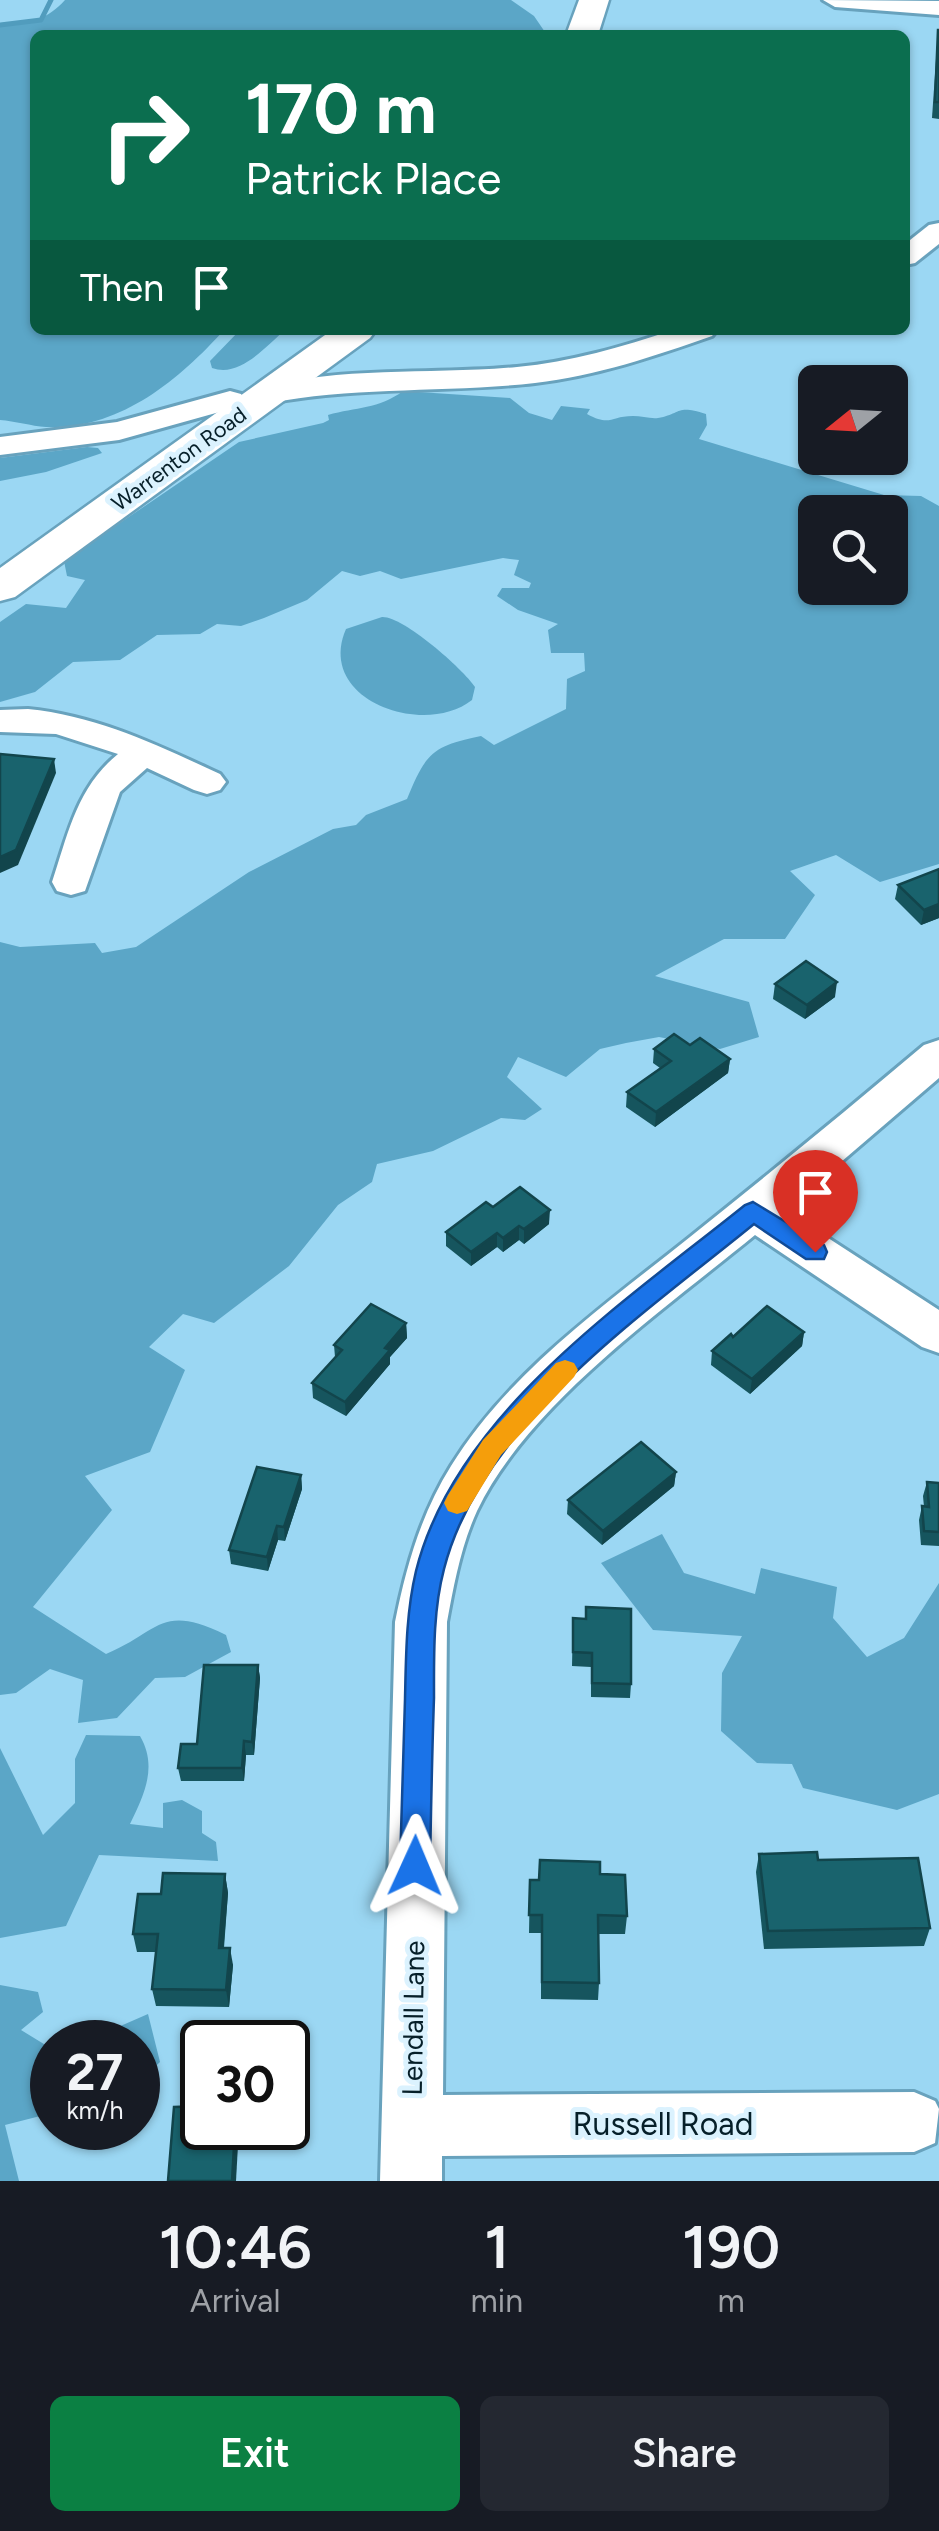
<!DOCTYPE html>
<style>
body{margin:0;font-family:Figtree,sans-serif;background:#242831;color:#f1f3f6;height:100vh;display:flex;flex-direction:column;font-size:38px;white-space:nowrap}
*{box-sizing:border-box;margin:0}
p{font-size:32px;color:#9ea1a6}
.icon{flex:none;width:55px;height:55px;fill:none;stroke:currentColor;stroke-width:2;stroke-linecap:round;stroke-linejoin:round}
.map{position:relative;height:2181px;overflow:hidden}
.side{display:flex;flex-direction:column;background:#171b24;flex:1}
.side>*{flex:none}
.banner{position:absolute;left:30px;top:30px;width:880px;height:305px;border-radius:15px;box-shadow:0 2px 8px #0004;background:#0b6e4f;color:#fff;overflow:hidden}
.needle{width:65px;rotate:252deg}
.tools{position:absolute;left:798px;top:365px;display:grid;gap:20px}
.tools a{display:grid;place-items:center;width:110px;height:110px;border-radius:15px;background:#171b24;box-shadow:0 2px 8px #0004;font-size:50px}
.speed{position:absolute;left:30px;top:2020px;display:flex;gap:20px;font-size:50px;font-weight:700;text-align:center}
.speed>*{display:grid;place-content:center;width:130px;height:130px;border-radius:50%;background:#171b24;box-shadow:0 2px 8px #0004;line-height:1}
.speed small{font-size:25px;font-weight:400}
.speed .limit{border:5px solid #111;border-radius:15px;background:#fff;color:#111}
.pin{position:absolute;display:grid;place-items:center;width:85px;height:85px;color:#fff;margin:-102px -42px;border-radius:50% 50% 50% 0;rotate:-45deg;box-shadow:0 0 10px #0007}
.pin .icon{rotate:45deg}
.me{position:absolute;width:110px;margin:-55px;rotate:1deg;stroke-linejoin:round;filter:drop-shadow(0 0 8px #0008)}
.turn{display:flex;align-items:center;gap:35px;height:210px;padding:0 50px;font-size:45px}
.turn .icon{width:130px;height:130px;stroke-width:2.5}
.turn b{display:block;font-size:70px;line-height:85px}
.then{display:flex;align-items:center;height:95px;padding:0 50px;background:#0003;gap:20px;font-size:38px}
.eta{display:flex;justify-content:space-evenly;align-items:center;height:170px;text-align:center}
.eta b{font-size:60px;font-weight:600;line-height:70px}
.primary-button{display:flex;gap:20px;margin-top:auto;padding:20px 50px}
.primary-button a{flex:1;height:115px;border-radius:15px;background:#0b8043;color:#fff;font-size:40px;font-weight:600;line-height:115px;text-align:center}
.primary-button a+a{background:#242831;color:#f1f3f6}
.map>svg:first-child{display:block}
</style>
<div class="map">
<svg width="939" height="2181" viewBox="0 0 939 2181">
<rect width="100%" height="100%" fill="#9bd7f3"/>
<!-- forest -->
<g fill="#5ba6c7" fill-rule="evenodd">
<path d="M65 0H511L534 16 547 35H35V330H224C178 381 119 430 46 427 31 426 15 421 0 420V24C27 25 46 21 65 0Z"/>
<path d="M240 330H285C265 347 240 378 212 368L210 361Z"/>
<path d="M403 391 510 398 529 413 552 420 561 406 590 409 587 414C611 427 610 416 633 416 641 416 651 419 658 418 681 414 676 404 706 414L707 425 699 439 884 495 921 496 939 506V864L880 882 836 855 790 871 815 895 785 939H724L655 976 749 1002 759 1037 720 1049 659 1037 626 1043 600 1049 566 1077 518 1057 507 1077 542 1109 525 1120 501 1118 433 1151 377 1164 372 1182 338 1205 289 1266 214 1323 183 1314 149 1347 185 1370 150 1452 85 1476 112 1510 33 1607 106 1654C161 1631 160 1603 226 1635L231 1652 185 1677 155 1678 117 1718 78 1723 83 1680 50 1669 16 1693 0 1695V942L20 947 95 943 102 953 136 947 249 872 333 829 356 825 366 815 407 799C426 753 432 746 481 736L494 745 566 709 567 679 585 671 584 653H551L548 630 558 624 518 610 497 596 502 588H529L531 583 514 575 519 560 503 558 401 579 380 571 360 576 342 571 307 600 264 618 241 626 217 624 200 634 157 635 120 660 73 662 35 692 0 702V622L26 604 66 608 85 580 67 576 64 561 239 442 323 423 329 420 328 415C356 407 379 409 403 391ZM815 512H890V588H815Z"/>
<path d="M87 447 98 448 102 453 46 472 0 481V458Z"/>
<path d="M382 617C403 616 462 668 475 687L472 700C424 738 315 700 346 629Z"/>
<path d="M662 1534 684 1573 755 1594 761 1568 837 1587 833 1618 867 1657 904 1638 939 1583V1794L897 1810 803 1788 792 1764 757 1763 721 1731 722 1673 742 1636 653 1630 601 1563Z"/>
<path d="M86 1735 140 1736C158 1767 144 1795 130 1824L163 1828V1803L182 1800 202 1811V1833L216 1842 218 1861 99 1855 66 1926 0 1938V1748L43 1835 75 1803V1759Z"/>
<path d="M0 1985 38 1992 43 2012 21 2030 52 2049V2113L5 2125 19 2181H0Z"/>
<path d="M148 2014 160 2062 138 2083V2042L86 2041Z"/>
</g>
<g fill="none" stroke-linecap="round" stroke-linejoin="round">
<!-- stream -->
<path stroke="#519cbd" stroke-width="5" d="M0 25 41 20 51 0"/>
<!-- minor casing -->
<g stroke="#68a2bd" stroke-width="6">
<g id="minor">
<path d="M823 0 939 1V15L835 7Z"/>
<path d="M939 223V244L915 263 905 265V244L929 225Z"/>
<path d="M673 330H717L712 336C655 356 596 376 535 383 446 393 357 386 269 403L258 400 254 394 258 388C343 366 431 375 517 367 571 362 622 347 673 330Z"/>
<path d="M230 391 241 394 245 400 241 406 119 440 0 455V437L117 422Z"/>
<path d="M28 709C98 716 157 745 220 774L226 782 220 790 207 794 194 790 147 768 120 792 85 891 71 895 57 891 52 882C68 834 77 787 118 754L56 734 0 732V710Z"/>
<path d="M939 1040V1078L785 1210 939 1310V1353L922 1347 755 1235C665 1309 528 1404 477 1511 461 1546 454 1584 447 1622L443 2095 914 2092 935 2101 939 2109 935 2143 914 2152 442 2156V2181H380L395 1622C406 1567 421 1514 451 1466 509 1372 605 1305 690 1237 769 1174 847 1110 924 1045Z"/>
</g>
</g>
<!-- major casing -->
<g stroke="#68a2bd" stroke-width="5">
<g id="major">
<path d="M579 0H609L598 35H566Z"/>
<path d="M332 330H376L370 338 15 597 0 601V568Z"/>
</g>
</g>
<!-- minor -->
<use href="#minor" fill="#fff" fill-rule="evenodd"/>
<!-- major -->
<use href="#major" fill="#fff" fill-rule="evenodd"/>
</g>
<!-- wall -->
<g fill="#16555e">
<path d="M938 30H939V119L932 118Z"/>
<path d="M939 869V918L921 925 895 899 898 885Z"/>
<path d="M775 984 835 997 805 1019 773 999Z"/>
<path d="M690 1045 730 1059 728 1073 655 1127 626 1107 627 1092 660 1068 653 1063 654 1049Z"/>
<path d="M493 1207 549 1224 524 1244 519 1240 503 1252 497 1247 471 1266 446 1246V1232Z"/>
<path d="M406 1323 407 1338 390 1357V1364L346 1416 313 1398 312 1383 335 1357 334 1345Z"/>
<path d="M804 1332 802 1346 750 1394 711 1365 712 1351 733 1337Z"/>
<path d="M676 1472 674 1486 602 1545 567 1514 568 1500Z"/>
<path d="M301 1475 302 1489 285 1541 278 1540 268 1571 231 1564 229 1550Z"/>
<path d="M927 1482 939 1483V1546L921 1545 919 1520 922 1506 924 1507 923 1496Z"/>
<path d="M586 1607 631 1684 630 1698 591 1697V1667L572 1666 573 1618H585Z"/>
<path d="M258 1665 260 1678 254 1755H246L244 1781H181L178 1768Z"/>
<path d="M759 1854 930 1928 924 1946 764 1949 756 1872Z"/>
<path d="M225 1874 228 1893 224 1948 233 1965 229 2007 156 2006 152 1989 156 1952H137L133 1934 161 1894Z"/>
<path d="M600 1874 627 1916 625 1934H598L599 1983 598 2000 541 1999V1933H529L530 1880Z"/>
</g>
<!-- shaded-wall -->
<g fill="#12454c">
<path d="M54 759 56 773 18 865 0 873V857Z"/>
<path d="M939 904V918L921 925 924 910Z"/>
<path d="M837 982 835 997 805 1019 807 1005Z"/>
<path d="M730 1059 728 1073 655 1127 656 1112Z"/>
<path d="M550 1210 549 1224 524 1244V1229Z"/>
<path d="M519 1226V1240L503 1252V1238Z"/>
<path d="M497 1233V1247L471 1266V1252Z"/>
<path d="M406 1323 407 1338 390 1357V1364L346 1416 345 1402 385 1348Z"/>
<path d="M804 1332 802 1346 750 1394 752 1379Z"/>
<path d="M676 1472 674 1486 602 1545 603 1531Z"/>
<path d="M301 1475 302 1489 285 1541 284 1527Z"/>
<path d="M277 1526 278 1540 268 1571 267 1557Z"/>
<path d="M258 1665 260 1678 254 1755 252 1742Z"/>
<path d="M244 1741 246 1755 244 1781 242 1768Z"/>
<path d="M225 1874 228 1893 222 1966 219 1948Z"/>
<path d="M230 1948 233 1965 229 2007 226 1990Z"/>
<path d="M235 2128 238 2145 236 2181H232Z"/>
</g>
<!-- building -->
<g fill="#19636d" stroke="#12454c" stroke-width="2.5">
<path d="M938 30H939V102H935Z"/>
<path d="M0 754 54 759 16 850 0 857Z"/>
<path d="M939 869V904L924 910 898 885Z"/>
<path d="M806 961 837 982 807 1005 775 984Z"/>
<path d="M674 1034 690 1045 700 1038 730 1059 656 1112 627 1092 671 1061 654 1049Z"/>
<path d="M520 1187 550 1210 524 1229 519 1226 503 1238 497 1233 471 1252 446 1232 486 1202 493 1207Z"/>
<path d="M371 1304 406 1323 385 1348 390 1350 345 1402 312 1383 342 1350 334 1345Z"/>
<path d="M767 1306 804 1332 752 1379 712 1351 731 1334 733 1337Z"/>
<path d="M641 1442 676 1472 603 1531 568 1500Z"/>
<path d="M257 1467 301 1475 284 1527 277 1526 267 1557 229 1550Z"/>
<path d="M927 1482 939 1483V1532L924 1531 922 1506 929 1507Z"/>
<path d="M586 1607 631 1609V1684L592 1683V1653L573 1652V1618L586 1619Z"/>
<path d="M204 1665H258L252 1742 244 1741 242 1768H178L181 1744H197Z"/>
<path d="M817 1852 818 1860 918 1858 930 1928 768 1931 759 1854Z"/>
<path d="M540 1860 600 1862V1874L625 1875 627 1916 598 1915 599 1983 542 1982V1915H529L530 1880H539Z"/>
<path d="M163 1873 225 1874 219 1948H230L226 1990 152 1989 158 1934H133L138 1894H161Z"/>
<path d="M202 2106V2128H235L232 2181H168L174 2107Z"/>
</g>
<!-- route -->
<path fill="#1a73e8" stroke="#114b97" stroke-width="2.5" d="M753 1202 824 1245 827 1252 824 1259H806L754 1224C644 1314 481 1424 444 1569 433 1611 434 1655 434 1698 432 1754 431 1810 430 1866L426 1876 415 1880 405 1876 400 1866C402 1810 403 1754 405 1699 406 1656 406 1613 416 1571 455 1414 626 1301 745 1205Z"/>
<!-- slow -->
<path fill="#f59e0b" d="M565 1360 574 1363 578 1370 574 1377 501 1455 467 1511 457 1514 448 1511 444 1503 448 1495 483 1440 556 1363Z"/>
<g text-anchor="middle" dominant-baseline="central" stroke-width="10" stroke-linejoin="round" paint-order="stroke">
<!-- far-street labels -->
<g font-size="22" fill="#061f29" stroke="#dbf2fe">
<text transform="translate(179 459) rotate(-36)">Warrenton Road</text>
</g>
<!-- street labels -->
<g font-size="28" fill="#061f29" stroke="#dbf2fe">
<text transform="translate(413 2018) rotate(-89)">Lendall Lane</text>
</g>
<!-- near-street labels -->
<g font-size="32" fill="#061f29" stroke="#dbf2fe">
<text x="663" y="2124">Russell Road</text>
</g>
</g>
</svg>
<div class="tools">
<a><svg class="needle" viewBox="-14 -14 28 28"><path d="M0-13l5 13h-10z" fill="#e53935"/><path d="M0 13l5-13h-10z" fill="#9ea1a6"/></svg></a>
<a><svg class="icon" aria-label="search" viewBox="0 0 24 24"><circle cx="10" cy="10" r="6"/><path d="M15 15l6 6"/></svg></a>
</div>
<div class="speed"><div>27<small>km/h</small></div><div class="limit">30</div></div>
<div class="pin" style="left:815px;top:1252px;background:#d93025"><svg class="icon" aria-label="arrive" viewBox="0 0 24 24"><path d="M6 21V4h12l-3 4 3 4H6"/></svg></div>
<svg class="me" style="left:415px;top:1866px" viewBox="-20 -20 40 40"><path d="M0-17L14 15 0 8-14 15z" fill="#1a73e8" stroke="#fff" stroke-width="4"/></svg>
<div class="banner">
<div class="turn"><svg class="icon" aria-label="right" viewBox="0 0 24 24"><path d="M7 20v-9h11M14 6l5 5-5 5"/></svg><div><b>170 m</b>Patrick Place</div></div>
<div class="then">Then<svg class="icon" aria-label="arrive" viewBox="0 0 24 24"><path d="M6 21V4h12l-3 4 3 4H6"/></svg></div>
</div>
</div>
<section class="side">
<div class="eta">
<div><b>10:46</b><p>Arrival</p></div>
<div><b>1</b><p>min</p></div>
<div><b>190</b><p>m</p></div>
</div>
<div class="primary-button"><a>Exit</a><a>Share</a></div>
</section>
